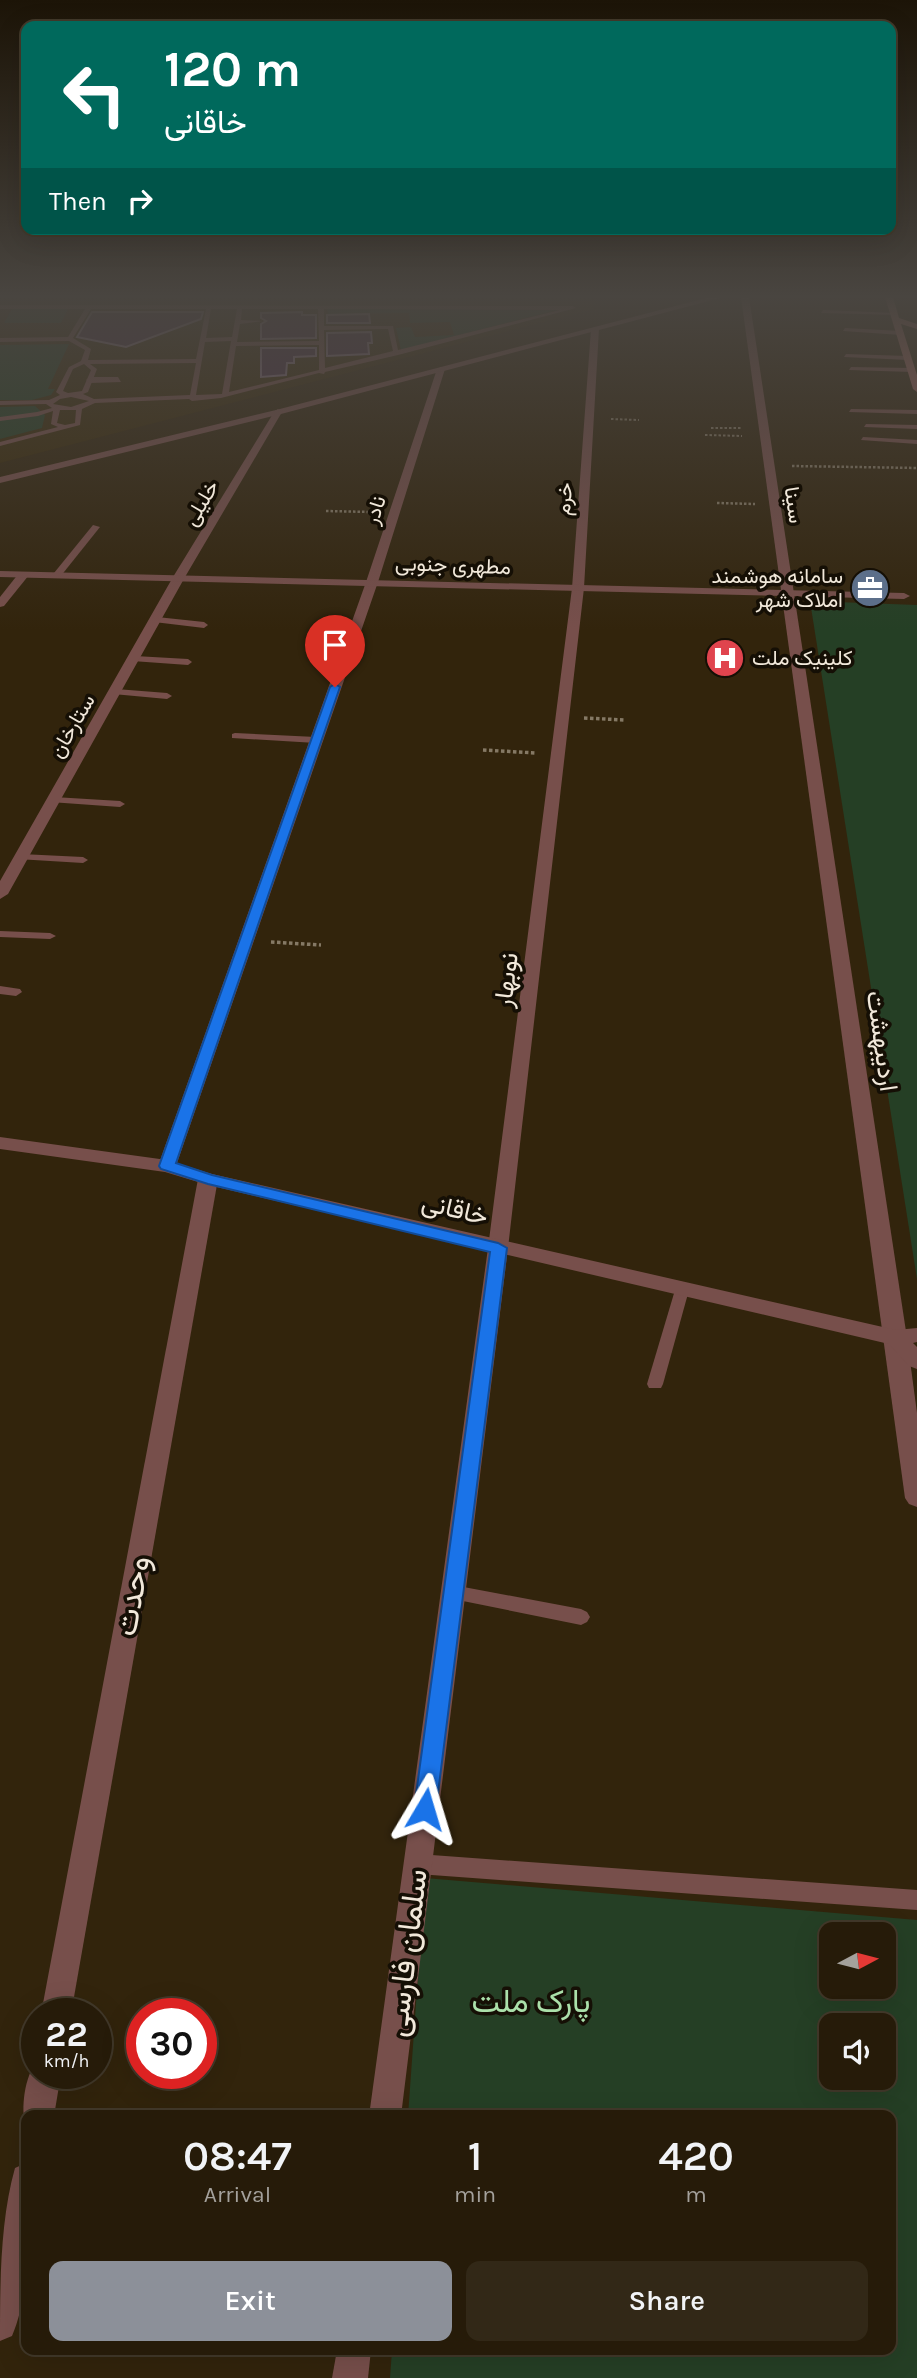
<!DOCTYPE html>
<meta charset="utf-8">
<style>
body{margin:0;font-family:Karla,Vazirmatn,sans-serif;background:#322817;color:#f1f3f6;height:100vh;display:flex;flex-direction:column;font-size:26px;white-space:nowrap}
*{box-sizing:border-box;margin:0}
p{font-size:23px;color:#a4a19c}
.icon{flex:none;width:38px;height:38px;fill:none;stroke:currentColor;stroke-width:2;stroke-linecap:round;stroke-linejoin:round}
.map{position:relative;flex:1;overflow:hidden}
.details{position:absolute;left:21px;top:2110px;width:875px;height:245px;display:flex;flex-direction:column;background:#261b09;border-radius:14px;box-shadow:0 7px 28px #0002,0 0 0 2px #42392a}
.details>*{flex:none}
.banner{position:absolute;left:21px;top:21px;width:875px;height:214px;border-radius:14px;box-shadow:0 7px 28px #0002,0 0 0 2px #42392a;background:#00695c;color:#fff;overflow:hidden}
.needle{width:46px;rotate:83deg}
.fabs{position:absolute;left:819px;top:1922px;display:grid;gap:14px}
.fabs a{display:grid;place-items:center;width:77px;height:77px;border-radius:14px;background:#261b09;box-shadow:0 7px 28px #0002,0 0 0 2px #42392a;font-size:35px}
.speed{position:absolute;left:21px;top:1998px;display:flex;gap:14px;font-size:35px;font-weight:700;text-align:center}
.speed>*{display:grid;place-content:center;width:91px;height:91px;border-radius:50%;background:#261b09;box-shadow:0 7px 28px #0002,0 0 0 2px #42392a;line-height:1}
.speed small{font-size:18px;font-weight:400}
.speed .limit{border:10px solid #d22;background:#fff;color:#111}
.pin{position:absolute;display:grid;place-items:center;width:60px;height:60px;color:#fff;margin:-72px -30px;border-radius:50% 50% 50% 0;rotate:-45deg;box-shadow:0 0 7px #0007}
.pin .icon{rotate:45deg}
.me{position:absolute;width:77px;margin:-38px;rotate:7deg;stroke-linejoin:round;filter:drop-shadow(0 0 5px #0008)}
.turn{display:flex;align-items:center;gap:24px;height:147px;padding:0 28px;font-size:32px}
.turn .icon{width:91px;height:91px;stroke-width:2.5}
.turn b{display:block;font-size:49px;line-height:60px}
.then{display:flex;align-items:center;height:66px;padding:0 28px;background:#0003;gap:14px;font-size:26px}
.eta{display:flex;justify-content:space-evenly;align-items:center;height:119px;text-align:center}
.eta b{font-size:42px;font-weight:600;line-height:49px}
.action{display:flex;gap:14px;margin-top:auto;padding:14px 28px}
.action a{flex:1;height:80px;border-radius:14px;background:#8c9099;color:#fff;font-size:28px;font-weight:600;line-height:80px;text-align:center}
.action a+a{background:#322817;color:#f1f3f6}
.map>svg:first-child{display:block}
</style>
<div class="map">
<svg width="917" height="2378" viewBox="0 0 917 2378">
<rect width="100%" height="100%" fill="#32240c"/>
<!-- built -->
<path fill="#392908" d="M0 297H591L594 309 0 463Z"/>
<!-- green -->
<g fill="#253f25" fill-rule="evenodd">
<path d="M327 308 561 309 401 350 396 328 411 327 415 337 454 335 450 322 410 323 409 313 328 314Z"/>
<path d="M12 309H68L61 323H4Z"/>
<path d="M69 344 48 389H55L51 395 32 400H0V345Z"/>
<path d="M35 406 45 415 42 428 0 439V407Z"/>
<path d="M810 601 917 605V1279Z"/>
<path d="M425 1878 917 1920V2378H390L392 2350H891V2116H408ZM831 1934H884V1986H831ZM831 2025H884V2077H831Z"/>
</g>
<!-- building -->
<g fill="#492d49" stroke="#877086" stroke-width="2">
<path d="M92 312H203L201 319 126 347 77 337Z"/>
<path d="M302 312V315H316V338L261 339V324L266 321 261 318V313Z"/>
<path d="M369 314 370 323H327V315Z"/>
<path d="M371 332 372 343H368L369 354 327 356V333Z"/>
<path d="M261 348H316V356L294 357V363H287L286 375 261 377Z"/>
</g>
<g fill="none" stroke-linecap="round" stroke-linejoin="round">
<!-- path-far2 -->
<g stroke="#857965" stroke-width="2" stroke-dasharray="2.5 2" stroke-linecap="butt">
<path d="M611 419 639 420"/>
<path d="M711 428H742"/>
<path d="M705 435 742 436"/>
</g>
<!-- path-far1 -->
<g stroke="#857965" stroke-width="2.5" stroke-dasharray="2.5 2" stroke-linecap="butt">
<path d="M792 466 917 468"/>
<path d="M717 503 755 504"/>
<path d="M326 511 372 512"/>
</g>
<!-- path -->
<g stroke="#857965" stroke-width="3.5" stroke-dasharray="3.5 2.5" stroke-linecap="butt">
<path d="M584 718 625 720"/>
<path d="M483 750 536 753"/>
<path d="M271 942 321 945"/>
</g>
<!-- service -->
<g fill="#774f4b" fill-rule="evenodd">
<path d="M0 305 573 306 576 308 398 355 325 372 324 374 319 373 221 398 192 401 189 399 95 403 82 409 80 425 0 446V442L58 427 51 424 53 411 38 416 0 421V417L37 412 52 408 46 404 0 405V401L49 400 60 395 56 392 69 367 81 361 85 350 69 341 0 342V338L68 337 85 309H0ZM91 309H206L196 359 88 360 91 349 73 338ZM211 309H237L232 337 206 338ZM242 309H318L319 341 237 342 240 324 263 321 241 320ZM324 309 560 310 398 350 393 326H324ZM388 329 393 351 325 368 324 330ZM231 341 222 394 196 395 205 342ZM319 345V370L229 392 236 346ZM196 363 190 395 94 399 83 394 88 392 97 369 90 364ZM84 364 91 370 82 391 68 393 63 391 73 369ZM71 397 89 401 71 407 53 404 60 399ZM60 410H76L75 423 65 425 57 423Z"/>
<path d="M823 310 895 313 898 315 821 313Z"/>
<path d="M845 328 901 331 904 333 901 335 843 331Z"/>
<path d="M846 354 908 356 911 358 908 360 844 357Z"/>
<path d="M851 367 912 368 915 370 912 372 849 370Z"/>
<path d="M851 409 917 410V414L849 412Z"/>
<path d="M866 424 917 425V429L864 427Z"/>
<path d="M863 437 917 440V444L861 440Z"/>
<path d="M93 525 100 527 60 577H54V573Z"/>
<path d="M157 617 204 622 208 625 204 628 154 622 153 620Z"/>
<path d="M135 656 188 659 192 662 188 665 132 661V657Z"/>
<path d="M116 689 167 693 172 696 167 699 113 694V690Z"/>
<path d="M235 733 316 737 321 740 316 743 232 738V734Z"/>
<path d="M54 797 120 801 125 804 120 807 50 802V798Z"/>
<path d="M21 854 83 857 88 860 83 863 17 859 16 857Z"/>
<path d="M0 931 50 933 56 936 50 939 0 937Z"/>
<path d="M0 986 20 989 22 992 16 996 0 994Z"/>
<path d="M682 1285 687 1286 689 1290 663 1384 661 1388H649L647 1384 675 1290 677 1286Z"/>
<path d="M453 1585 581 1609 587 1612 590 1617 587 1622 581 1625 453 1599 447 1597 444 1592 447 1587Z"/>
<path d="M418 1854 917 1890V1910L418 1874 411 1871 408 1864 411 1857Z"/>
</g>
<!-- pedestrian -->
<path fill="#774f4b" fill-rule="evenodd" d="M118 377 121 382 90 383 86 380 90 377Z"/>
<!-- minor -->
<g fill="#774f4b" fill-rule="evenodd">
<path d="M741 297H749L907 1338 917 1413V1507L909 1504 905 1498Z"/>
<path d="M595 327 599 329 584 588 508 1248 401 2116H369L488 1248 572 588 591 329Z"/>
<path d="M441 367 445 369 378 582 176 1166 167 1172 160 1170 158 1166 366 582 437 369Z"/>
<path d="M278 409 282 412 185 577 8 894 0 899V881L173 577 274 412Z"/>
<path d="M19 573 29 575 4 606 0 607V597Z"/>
<path d="M208 1173 215 1175 218 1179 71 2014H41L198 1179 201 1175Z"/>
<path d="M37 2062V2074H61L54 2116H26V2126C20 2110 25 2074 37 2062Z"/>
<path d="M26 2163C28 2215 33 2287 12 2336L0 2341C0 2285 0 2221 15 2168Z"/>
<path d="M337 2350H371L368 2378H332Z"/>
</g>
<!-- tertiary -->
<g fill="#774f4b" fill-rule="evenodd">
<path d="M710 297H724L281 414 0 483V477L276 410Z"/>
<path d="M0 571 904 593 910 596 904 599 0 577Z"/>
<path d="M0 1137 167 1160 212 1174 896 1330 917 1328V1342L913 1343 917 1347V1369L909 1366 889 1344 208 1185 165 1172 0 1149Z"/>
</g>
<!-- secondary -->
<path fill="#a3655e" fill-rule="evenodd" d="M885 297H893L899 318 917 324V329L901 324 917 375V392L913 389Z"/>
</g>
<!-- sky -->
<linearGradient id="sky" x2="0" y2="1"><stop stop-color="#1c1407"/><stop offset="0.47" stop-color="#494540"/><stop offset="1" stop-color="#494540" stop-opacity="0"/></linearGradient>
<rect width="917" height="630" fill="url(#sky)"/>
<!-- route -->
<path fill="#1a73e8" stroke="#114b97" stroke-width="2" d="M335 684 340 687 176 1163 212 1175 498 1243 507 1248 436 1809 433 1817 425 1820 417 1817 414 1809 490 1252 208 1184 161 1169 159 1166 330 687Z"/>
<!-- icons -->
<defs>
<g id="office-disc" transform="scale(2.0125)"><circle r="9.5" fill="#5c6f8a" stroke="#150f05"/><path d="M-6-3h4V-5.5h4V-3h4V5H-6ZM-1-4.5V-3h2v-1.5ZM-6 0V1H6V0Z" fill="#fff"/></g>
<g id="hospital-disc" transform="scale(2.0125)"><circle r="9.5" fill="#e0444e" stroke="#150f05"/><path d="M-5-5h3v3.5h4V-5h3V5h-3V1.5h-4V5h-3Z" fill="#fff"/></g>
</defs>
<g fill-rule="evenodd">
<use href="#office-disc" x="870" y="588"/>
<use href="#hospital-disc" x="725" y="658"/>
</g>
<g text-anchor="middle" dominant-baseline="central" stroke-width="7" stroke-linejoin="round" paint-order="stroke">
<!-- far-street labels -->
<g font-size="21" fill="#f1e8da" stroke="#150f05">
<text transform="translate(564 499) rotate(-86)">خرم</text>
<text transform="translate(201 503) rotate(-59)">خلیلی</text>
<text transform="translate(794 505) rotate(82)">سینا</text>
<text transform="translate(375 510) rotate(-72)">نادر</text>
<text transform="translate(453 565) rotate(2)">مطهری جنوبی</text>
<text transform="translate(72 726) rotate(-60)">ستارخان</text>
</g>
<!-- far-poi labels -->
<g font-size="21" fill="#f1e8da" stroke="#150f05" text-anchor="end">
<text x="843" y="576">سامانه هوشمند<tspan x="843" dy="24">املاک شهر</tspan></text>
<text x="752" y="658" text-anchor="start">کلینیک ملت</text>
</g>
<!-- street labels -->
<g font-size="26" fill="#f1e8da" stroke="#150f05">
<text transform="translate(506 980) rotate(-83)">نوبهار</text>
<text transform="translate(882 1041) rotate(82)">اردیبهشت</text>
<text transform="translate(455 1209) rotate(13)">خاقانی</text>
</g>
<!-- near-street labels -->
<g font-size="32" fill="#f1e8da" stroke="#150f05">
<text transform="translate(132 1596) rotate(-80)">وحدت</text>
<text transform="translate(406 1953) rotate(-83)">سلمان فارسی</text>
</g>
<!-- near-park labels -->
<g font-size="32" fill="#abe0aa" stroke="#150f05">
<text x="531" y="2001">پارک ملت</text>
</g>
</g>
</svg>
<div class="fabs">
<a><svg class="needle" viewBox="-14 -14 28 28"><path d="M0-13l5 13h-10z" fill="#e53935"/><path d="M0 13l5-13h-10z" fill="#a4a19c"/></svg></a>
<a><svg class="icon" aria-label="sound" viewBox="0 0 24 24"><path d="M4 9h4l5-4v14l-5-4H4zM17 9q2 3 0 6"/></svg></a>
</div>
<div class="speed"><div>22<small>km/h</small></div><div class="limit">30</div></div>
<div class="pin" style="left:335px;top:687px;background:#d93025"><svg class="icon" aria-label="arrive" viewBox="0 0 24 24"><path d="M6 21V4h12l-3 4 3 4H6"/></svg></div>
<svg class="me" style="left:425px;top:1809px" viewBox="-20 -20 40 40"><path d="M0-17L14 15 0 8-14 15z" fill="#1a73e8" stroke="#fff" stroke-width="4"/></svg>
<div class="banner">
<div class="turn"><svg class="icon" aria-label="left" viewBox="0 0 24 24"><path d="M17 20v-9H6M10 6l-5 5 5 5"/></svg><div><b>120 m</b>خاقانی</div></div>
<div class="then">Then<svg class="icon" aria-label="right" viewBox="0 0 24 24"><path d="M7 20v-9h11M14 6l5 5-5 5"/></svg></div>
</div>
<section class="details">
<div class="eta">
<div><b>08:47</b><p>Arrival</p></div>
<div><b>1</b><p>min</p></div>
<div><b>420</b><p>m</p></div>
</div>
<div class="action"><a>Exit</a><a>Share</a></div>
</section>
</div>
